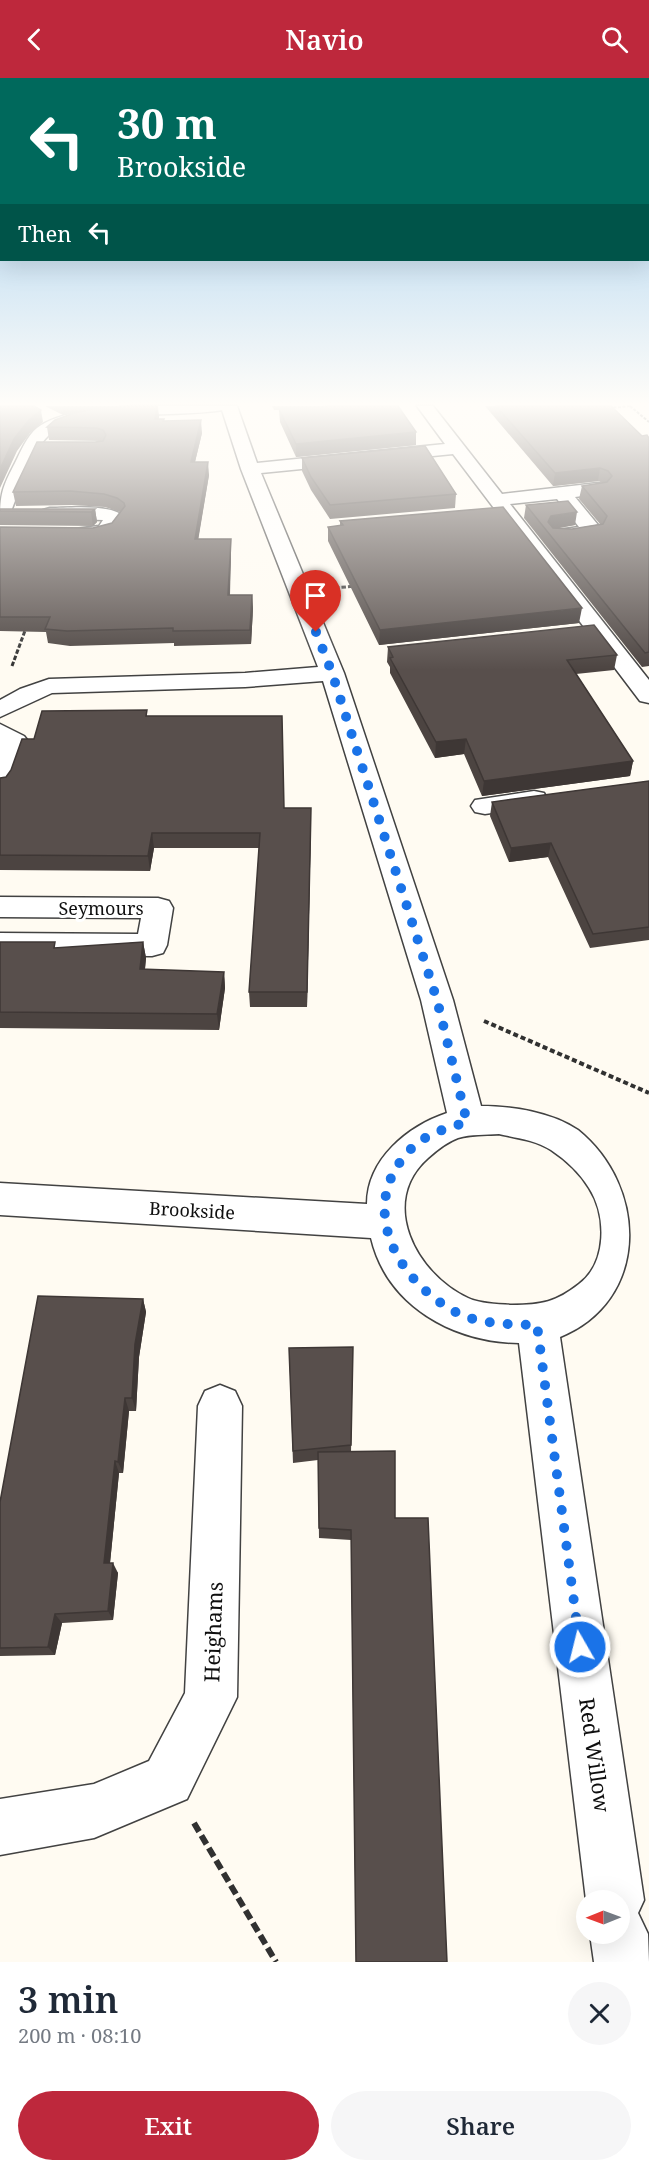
<!DOCTYPE html>
<meta charset="utf-8">
<style>
body{margin:0;font-family:"Noto Serif",serif;background:#f6f6f7;color:#1f2937;height:100vh;display:flex;flex-direction:column;font-size:22px;white-space:nowrap}
*{box-sizing:border-box;margin:0}
p{font-size:20px;color:#747a83}
.icon{flex:none;width:33px;height:33px;fill:none;stroke:currentColor;stroke-width:2;stroke-linecap:round;stroke-linejoin:round}
.map{position:relative;height:1884px;overflow:hidden}
.details{display:flex;flex-direction:column;background:#fff;flex:1}
.details>*{flex:none}
.banner{position:absolute;left:0px;top:0px;width:650px;height:183px;box-shadow:0 6px 24px #0002;background:#00695c;color:#fff;overflow:hidden}
.needle{width:39px;rotate:269deg}
.buttons{position:absolute;left:576px;top:1812px;display:grid;gap:12px}
.buttons a{display:grid;place-items:center;width:54px;height:54px;border-radius:50%;background:#fff;box-shadow:0 6px 24px #0002;font-size:30px}
.pin{position:absolute;display:grid;place-items:center;width:51px;height:51px;color:#fff;margin:-62px -26px;border-radius:50% 50% 50% 0;rotate:-45deg;box-shadow:0 0 6px #0007}
.pin .icon{rotate:45deg}
.me{position:absolute;width:66px;margin:-33px;rotate:352deg;stroke-linejoin:round;filter:drop-shadow(0 0 4px #0008)}
.turn{display:flex;align-items:center;gap:21px;height:126px;padding:0 18px;font-size:27px}
.turn .icon{width:78px;height:78px;stroke-width:2.5}
.turn b{display:block;font-size:42px;line-height:51px}
.then{display:flex;align-items:center;height:57px;padding:0 18px;background:#0003;gap:12px;font-size:22px}
.round{display:grid;place-items:center;flex:none;width:63px;height:63px;border-radius:32px;background:#f6f6f7}
.overview{display:flex;align-items:center;justify-content:space-between;height:102px;padding:0 18px}
h1{font-size:36px;font-weight:600;line-height:45px}
.button{display:flex;gap:12px;margin-top:auto;padding:12px 18px}
.button a{flex:1;height:69px;border-radius:36px;background:#be283c;color:#fff;font-size:24px;font-weight:600;line-height:69px;text-align:center}
.button a+a{background:#f6f6f7;color:#1f2937}
header{display:flex;justify-content:space-between;align-items:center;height:78px;padding:0 18px;background:#be283c;color:#fff;font-size:27px;font-weight:600}
.map>svg:first-child{display:block}
</style>
<header><svg class="icon" aria-label="back" viewBox="0 0 24 24"><path d="M15 5l-7 7 7 7"/></svg>Navio<svg class="icon" aria-label="search" viewBox="0 0 24 24"><circle cx="10" cy="10" r="6"/><path d="M15 15l6 6"/></svg></header>
<div class="map">
<svg width="649" height="1884" viewBox="0 0 649 1884">
<rect width="100%" height="100%" fill="#fffbf2"/>
<g fill="none" stroke-linecap="round" stroke-linejoin="round">
<!-- minor casing -->
<g stroke="#424242" stroke-width="3">
<g id="minor">
<path d="M132 328H237L257 385 445 366 417 328H433L502 416 598 405 604 407 607 411 604 415 575 419 603 453 600 457C585 461 566 465 551 461L548 457 551 453 579 449 557 421 510 426 649 602V625L640 623 453 376 261 395 344 595 453 922 481 1028C512 1028 551 1034 578 1052 649 1110 649 1223 560 1259L644 1822 638 1835 648 1856 649 1884H594L590 1856H620V1822H586L519 1265C453 1264 387 1228 371 1160L0 1137V1105L367 1126C367 1081 408 1048 447 1035L421 922 323 603 245 609 52 615 0 639V622L20 611 49 601 245 595 318 589 241 391 222 332C182 340 77 330 48 358 33 372 18 416 10 436L7 440 0 442C0 415 3 408 15 385 21 373 27 358 37 350 59 333 105 330 132 328ZM499 1056C517 1060 535 1062 551 1072 566 1082 580 1095 589 1110 607 1138 607 1185 579 1206 556 1224 542 1227 512 1227 498 1226 481 1226 468 1220 416 1196 378 1124 428 1080 437 1072 447 1064 458 1060 471 1056 486 1057 499 1056Z"/>
<path d="M50 430C67 430 114 425 125 440L112 457 74 462 67 460 64 456 67 452 99 448 103 442 43 440 40 436 43 432Z"/>
<path d="M0 646 24 658 28 663 13 706 9 712 0 714Z"/>
<path d="M534 713 544 715 547 721 544 727 485 736 475 734 471 728 475 722Z"/>
<path d="M0 819 158 820 169 823 173 830 167 867 163 875 152 878 0 877V855L138 856 141 840 0 839Z"/>
<path d="M220 1307 235 1313 242 1328 237 1619 187 1721 94 1760 0 1777V1721L94 1706 149 1683 185 1615 198 1328 205 1313Z"/>
</g>
</g>
<!-- path-far3 -->
<g stroke="#313131" stroke-width="2" stroke-dasharray="3 1.5" stroke-linecap="butt">
<path d="M630 328 649 344"/>
<path d="M609 330 631 328"/>
</g>
<!-- path-far2 -->
<g stroke="#313131" stroke-width="3" stroke-dasharray="4.5 2" stroke-linecap="butt">
<path d="M335 510 355 508"/>
<path d="M12 588 26 550"/>
</g>
<!-- path-far1 -->
<path stroke="#313131" stroke-width="4" stroke-dasharray="5 3" stroke-linecap="butt" d="M484 943 649 1015"/>
<!-- path -->
<path stroke="#313131" stroke-width="6" stroke-dasharray="10 4.5" stroke-linecap="butt" d="M194 1745 276 1884"/>
<!-- minor -->
<use href="#minor" fill="#fff" fill-rule="evenodd"/>
</g>
<!-- wall -->
<g fill="#4c4441">
<path d="M45 328H119L109 329 132 328H158L159 341 202 355 195 384 209 397 198 461H231V475L230 517H252L253 531 251 566 174 568V565L70 568 48 565 46 554 0 553V449L93 450 112 445 120 434 105 429 72 427 16 428 13 414 95 364 100 363 49 362 47 349 74 335 63 337Z"/>
<path d="M272 328H323L294 330 416 367 296 379 280 344 279 332H274Z"/>
<path d="M485 328H611L642 358 649 360V588L642 589 524 440 526 427 575 447 557 450 572 451 600 446 579 421 582 408 603 405 598 403 553 408Z"/>
<path d="M302 380 456 416 455 430 330 441 311 412 302 393Z"/>
<path d="M0 431H95L97 444 93 448 0 447Z"/>
<path d="M340 443 579 545 379 567 328 463V449L340 448Z"/>
<path d="M388 569 617 577 614 592 576 596 633 683 630 698 482 718 464 676 435 680 390 595V589L387 584Z"/>
<path d="M148 638 284 730 311 745 307 929H250L249 914 259 770H154L150 793 0 792V700L6 699 34 661Z"/>
<path d="M649 703V862L590 870 548 779 509 784 490 738 492 724Z"/>
<path d="M0 864 57 870 143 864 146 880 145 892 224 894 225 910 219 952 0 950Z"/>
<path d="M143 1221 146 1234 139 1279 136 1333H129L123 1395H119L110 1485 118 1495 113 1542 62 1545 55 1577 0 1578V1424Z"/>
<path d="M353 1269 351 1374 395 1440 447 1884H356L351 1462 319 1460 318 1382 293 1385 289 1270Z"/>
</g>
<!-- shaded-wall -->
<g fill="#3e3735">
<path d="M62 328H119L63 337Z"/>
<path d="M157 328 159 338 157 353 155 341Z"/>
<path d="M274 328H323L274 332Z"/>
<path d="M41 332 43 344 30 355 17 373 0 410V391L14 361 28 343Z"/>
<path d="M201 342 202 355 192 396 191 384Z"/>
<path d="M416 354V367L296 379V366Z"/>
<path d="M208 384 209 397 196 475 195 461Z"/>
<path d="M600 390 598 403 553 408 555 395Z"/>
<path d="M95 431 97 444 93 448 91 434Z"/>
<path d="M577 434 575 447 549 452 548 444 551 438Z"/>
<path d="M231 461V475L229 531 228 517Z"/>
<path d="M252 517 253 531 251 566 250 552Z"/>
<path d="M582 530 579 545 379 567 380 552Z"/>
<path d="M466 661 464 676 435 680 436 664Z"/>
<path d="M633 683 630 698 482 718 484 703Z"/>
<path d="M311 730V745L307 929V914Z"/>
<path d="M152 755 154 770 150 793 148 778Z"/>
<path d="M551 765 548 779 509 784 511 770Z"/>
<path d="M143 864 146 880 143 907 140 891Z"/>
<path d="M224 894 225 910 219 952 217 936Z"/>
<path d="M143 1221 146 1234 139 1279 136 1333 132 1320 135 1266Z"/>
<path d="M125 1320 129 1333 123 1395 118 1384Z"/>
<path d="M115 1383 119 1395 109 1495 104 1485Z"/>
<path d="M113 1485 118 1495 113 1542 108 1533Z"/>
<path d="M55 1536 62 1545 55 1577 48 1569Z"/>
</g>
<!-- building -->
<g fill="#584f4c" stroke="#3e3735" stroke-width="1.5">
<path d="M0 328H34L41 332 28 343 14 361 0 391Z"/>
<path d="M132 328H157L155 341H164L163 343 201 342 191 384H208L195 461H231L228 517H252L250 552 173 553V550L67 553 45 551 50 539H0V449L93 450 112 445 125 428 124 425 117 420 104 416 70 413 13 414 37 364H95L103 363 106 357 103 352 96 350 47 349 55 342 74 335 98 330Z"/>
<path d="M332 328H398L416 354 296 366 279 331Z"/>
<path d="M496 328H611L642 358 647 357 649 360V574L645 575 526 427 568 423 577 434 551 438 548 444 553 450 572 451 603 446 607 438 582 408 607 404 612 398 608 393 600 390 555 395Z"/>
<path d="M425 368 456 416 330 427 311 399 302 380Z"/>
<path d="M503 429 582 530 380 552 328 449 343 447 340 443Z"/>
<path d="M0 431H95L91 434 0 433Z"/>
<path d="M594 547 617 577 567 582 633 683 484 703 466 661 436 664 390 580 393 579 388 569Z"/>
<path d="M147 632 146 638H282L284 730H311L307 914H249L260 755H152L148 778 0 777V700L6 699 11 692 22 661H34L42 633Z"/>
<path d="M649 703V849L593 856 551 765 511 770 492 724Z"/>
<path d="M0 864H55L54 870 143 864 140 891 224 894 217 936 0 934Z"/>
<path d="M38 1218 143 1221 135 1266 132 1320H125L118 1384 115 1383 104 1485H113L108 1533 55 1536 48 1569 0 1570V1424Z"/>
<path d="M353 1269 351 1367 293 1373 289 1270Z"/>
<path d="M395 1373V1440H428L447 1884H356L351 1452 319 1450 318 1374Z"/>
</g>
<!-- sky -->
<linearGradient id="sky" x2="0" y2="1"><stop stop-color="#94c7ee"/><stop offset="0.55" stop-color="#fffdf9"/><stop offset="1" stop-color="#fffdf9" stop-opacity="0"/></linearGradient>
<rect width="649" height="592" fill="url(#sky)"/>
<g fill="none" stroke-linecap="round" stroke-linejoin="round">
<!-- route -->
<path stroke="#1a73e8" stroke-width="10" stroke-dasharray="0 18" d="M316 554 332 595 437 922 467 1044C448 1050 428 1055 413 1069 356 1124 393 1198 452 1232 477 1247 508 1246 537 1247L580 1569"/>
</g>
<g text-anchor="middle" dominant-baseline="central" stroke-width="6" stroke-linejoin="round" paint-order="stroke">
<!-- street labels -->
<g font-size="18" fill="#0f0f0f" stroke="#fff">
<text x="101" y="830">Seymours</text>
<text transform="translate(192 1132) rotate(3)">Brookside</text>
</g>
<!-- near-street labels -->
<g font-size="21" fill="#0f0f0f" stroke="#fff">
<text transform="translate(213 1554) rotate(-88)">Heighams</text>
<text transform="translate(595 1677) rotate(82)">Red Willow</text>
</g>
</g>
</svg>
<div class="buttons">
<a><svg class="needle" viewBox="-14 -14 28 28"><path d="M0-13l5 13h-10z" fill="#e53935"/><path d="M0 13l5-13h-10z" fill="#747a83"/></svg></a>
</div>
<div class="pin" style="left:316px;top:554px;background:#d93025"><svg class="icon" aria-label="arrive" viewBox="0 0 24 24"><path d="M6 21V4h12l-3 4 3 4H6"/></svg></div>
<svg class="me" style="left:580px;top:1569px" viewBox="-20 -20 40 40"><circle r="17" fill="#1a73e8" stroke="#fff" stroke-width="3"/><path d="M0-11L8 9 0 5-8 9z" fill="#fff"/></svg>
<div class="banner">
<div class="turn"><svg class="icon" aria-label="left" viewBox="0 0 24 24"><path d="M17 20v-9H6M10 6l-5 5 5 5"/></svg><div><b>30 m</b>Brookside</div></div>
<div class="then">Then<svg class="icon" aria-label="left" viewBox="0 0 24 24"><path d="M17 20v-9H6M10 6l-5 5 5 5"/></svg></div>
</div>
</div>
<section class="details">
<div class="overview"><div><h1>3 min</h1><p>200 m · 08:10</p></div><a class="round"><svg class="icon" aria-label="close" viewBox="0 0 24 24"><path d="M6 6l12 12M18 6L6 18"/></svg></a></div>
<div class="button"><a>Exit</a><a>Share</a></div>
</section>
